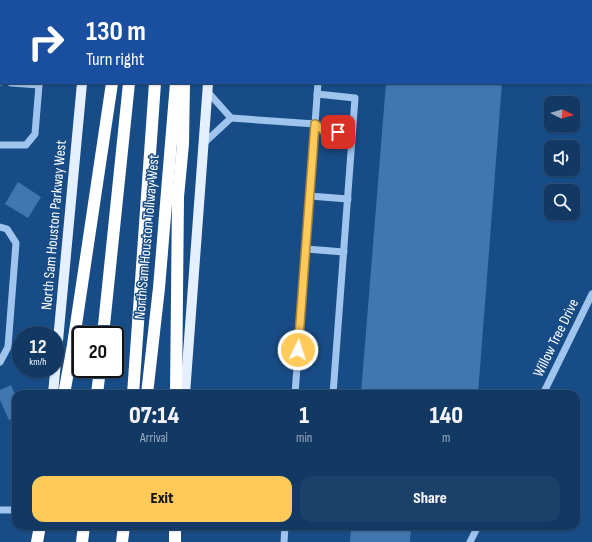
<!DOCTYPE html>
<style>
body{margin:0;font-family:"Sofia Sans Condensed",sans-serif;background:#1b406a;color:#f1f3f6;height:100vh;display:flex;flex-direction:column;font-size:15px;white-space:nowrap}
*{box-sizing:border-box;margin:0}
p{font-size:13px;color:#9cacbf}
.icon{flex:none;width:22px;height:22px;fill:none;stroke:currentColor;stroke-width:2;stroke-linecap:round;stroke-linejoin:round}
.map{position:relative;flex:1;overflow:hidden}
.side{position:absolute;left:12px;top:390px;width:568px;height:140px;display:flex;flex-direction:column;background:#123964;border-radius:12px;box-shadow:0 1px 3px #0004,0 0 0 1px #315378}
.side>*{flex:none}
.top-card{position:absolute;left:0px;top:0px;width:592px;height:84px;box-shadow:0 1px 3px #0004,0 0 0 1px #315378;background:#1a4fa0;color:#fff;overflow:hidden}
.needle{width:26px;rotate:95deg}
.buttons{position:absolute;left:544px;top:96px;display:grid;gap:8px}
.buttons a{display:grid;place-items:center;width:36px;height:36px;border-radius:8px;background:#123964;box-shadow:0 1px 3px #0004,0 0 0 1px #315378;font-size:20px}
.speed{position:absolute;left:12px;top:326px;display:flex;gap:8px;font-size:20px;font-weight:700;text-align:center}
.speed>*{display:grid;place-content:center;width:52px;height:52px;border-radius:50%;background:#123964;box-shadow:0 1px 3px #0004,0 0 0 1px #315378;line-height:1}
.speed small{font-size:10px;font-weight:400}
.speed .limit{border:2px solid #111;border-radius:6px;background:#fff;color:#111}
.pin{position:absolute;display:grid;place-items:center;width:34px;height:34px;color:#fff;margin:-17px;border-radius:8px;box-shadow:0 2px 6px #0006}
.me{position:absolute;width:44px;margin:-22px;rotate:4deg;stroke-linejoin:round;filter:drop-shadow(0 0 3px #0008)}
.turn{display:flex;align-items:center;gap:14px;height:84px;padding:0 20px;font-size:18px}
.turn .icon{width:52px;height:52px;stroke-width:2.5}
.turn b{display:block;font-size:28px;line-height:34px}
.eta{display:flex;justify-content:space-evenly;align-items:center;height:68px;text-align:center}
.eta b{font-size:24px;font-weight:800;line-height:28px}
.primary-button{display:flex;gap:8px;margin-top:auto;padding:8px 20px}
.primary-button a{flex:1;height:46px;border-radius:12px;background:#ffca5a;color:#111;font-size:16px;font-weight:800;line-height:46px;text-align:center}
.primary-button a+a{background:#1b406a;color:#f1f3f6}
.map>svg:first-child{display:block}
</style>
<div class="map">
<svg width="592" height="542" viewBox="0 0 592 542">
<rect width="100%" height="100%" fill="#184c86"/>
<!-- building -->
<g fill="#4176af">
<path d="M386 83H502L478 394H361Z"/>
<path d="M18 182 41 197 28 218 5 204Z"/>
<path d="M11 385 16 397V416L9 420 0 400V390Z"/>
<path d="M351 526H411L410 542H350Z"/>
</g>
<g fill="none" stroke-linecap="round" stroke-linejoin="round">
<!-- minor -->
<g stroke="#9fc4ed" stroke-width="7">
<path d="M13 1V0"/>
<path d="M49 1V0"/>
<path d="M0 56H1"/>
<path d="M0 82H1"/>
<path d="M317 94 355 98 333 394"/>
<path d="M231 118 315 124 324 131 352 134"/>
<path d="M203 144 231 118 207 91"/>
<path d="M0 145H26L35 134 39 85 11 83"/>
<path d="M310 196 348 199"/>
<path d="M0 227 7 229 16 243 8 347 0 362"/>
<path d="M306 249 344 252"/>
<path d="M295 394 318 83"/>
<path d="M543 394 592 294"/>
<path d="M0 510H16"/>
<path d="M284 542 285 526"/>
<path d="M470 542 478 526"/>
</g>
<!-- major -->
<g stroke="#e4efff" stroke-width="10">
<path d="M88 1V0"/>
<path d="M214 1V0"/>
<path d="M53 394 82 83"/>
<path d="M185 394 208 83"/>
</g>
<!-- highway -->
<g stroke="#fff" stroke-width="12">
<path d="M133 1V0"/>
<path d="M161 1 162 0"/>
<path d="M183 1V0"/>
<path d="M103 335 129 83"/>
<path d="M64 394 73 345 112 83"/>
<path d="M97 394 100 369"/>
<path d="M133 394 155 83"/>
<path d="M147 394 159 288 176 83"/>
<path d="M176 394 178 197 183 144 184 83"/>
<path d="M37 542 40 526"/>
<path d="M82 542 84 526"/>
<path d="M122 542 124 526"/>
<path d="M175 542V526"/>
</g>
</g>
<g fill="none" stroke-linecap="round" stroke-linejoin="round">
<!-- route casing -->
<g stroke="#a6833a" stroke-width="10">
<path id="route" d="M298 350 315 124 324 131 338 132"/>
</g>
<!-- route -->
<use href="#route" stroke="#ffca5a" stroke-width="7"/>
</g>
<g text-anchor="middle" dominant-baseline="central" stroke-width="3" stroke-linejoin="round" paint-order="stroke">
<!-- street labels -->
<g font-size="15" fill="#fff" stroke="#184c86">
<text transform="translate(54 225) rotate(-85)">North Sam Houston Parkway West</text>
<text transform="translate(147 237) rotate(-85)">North Sam Houston Tollway West</text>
<text transform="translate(556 338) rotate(-64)">Willow Tree Drive</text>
</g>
</g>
</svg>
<div class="buttons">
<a><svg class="needle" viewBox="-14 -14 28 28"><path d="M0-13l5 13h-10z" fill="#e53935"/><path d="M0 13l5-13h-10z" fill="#9cacbf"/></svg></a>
<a><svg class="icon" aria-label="sound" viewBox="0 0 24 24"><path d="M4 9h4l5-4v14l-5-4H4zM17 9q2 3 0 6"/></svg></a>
<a><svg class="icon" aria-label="search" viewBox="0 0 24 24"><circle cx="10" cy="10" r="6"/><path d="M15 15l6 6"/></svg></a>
</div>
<div class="speed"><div>12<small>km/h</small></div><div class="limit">20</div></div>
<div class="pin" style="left:338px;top:132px;background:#d93025"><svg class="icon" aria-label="arrive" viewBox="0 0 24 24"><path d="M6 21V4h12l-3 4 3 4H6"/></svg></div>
<svg class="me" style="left:298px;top:350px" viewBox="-20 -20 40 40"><circle r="17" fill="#ffca5a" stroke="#fff" stroke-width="3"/><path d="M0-11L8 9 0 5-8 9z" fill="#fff"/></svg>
<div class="top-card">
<div class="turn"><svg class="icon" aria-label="right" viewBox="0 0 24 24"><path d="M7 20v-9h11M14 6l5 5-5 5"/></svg><div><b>130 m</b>Turn right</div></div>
</div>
<section class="side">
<div class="eta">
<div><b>07:14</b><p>Arrival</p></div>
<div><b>1</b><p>min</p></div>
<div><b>140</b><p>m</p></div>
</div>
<div class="primary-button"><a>Exit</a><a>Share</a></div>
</section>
</div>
